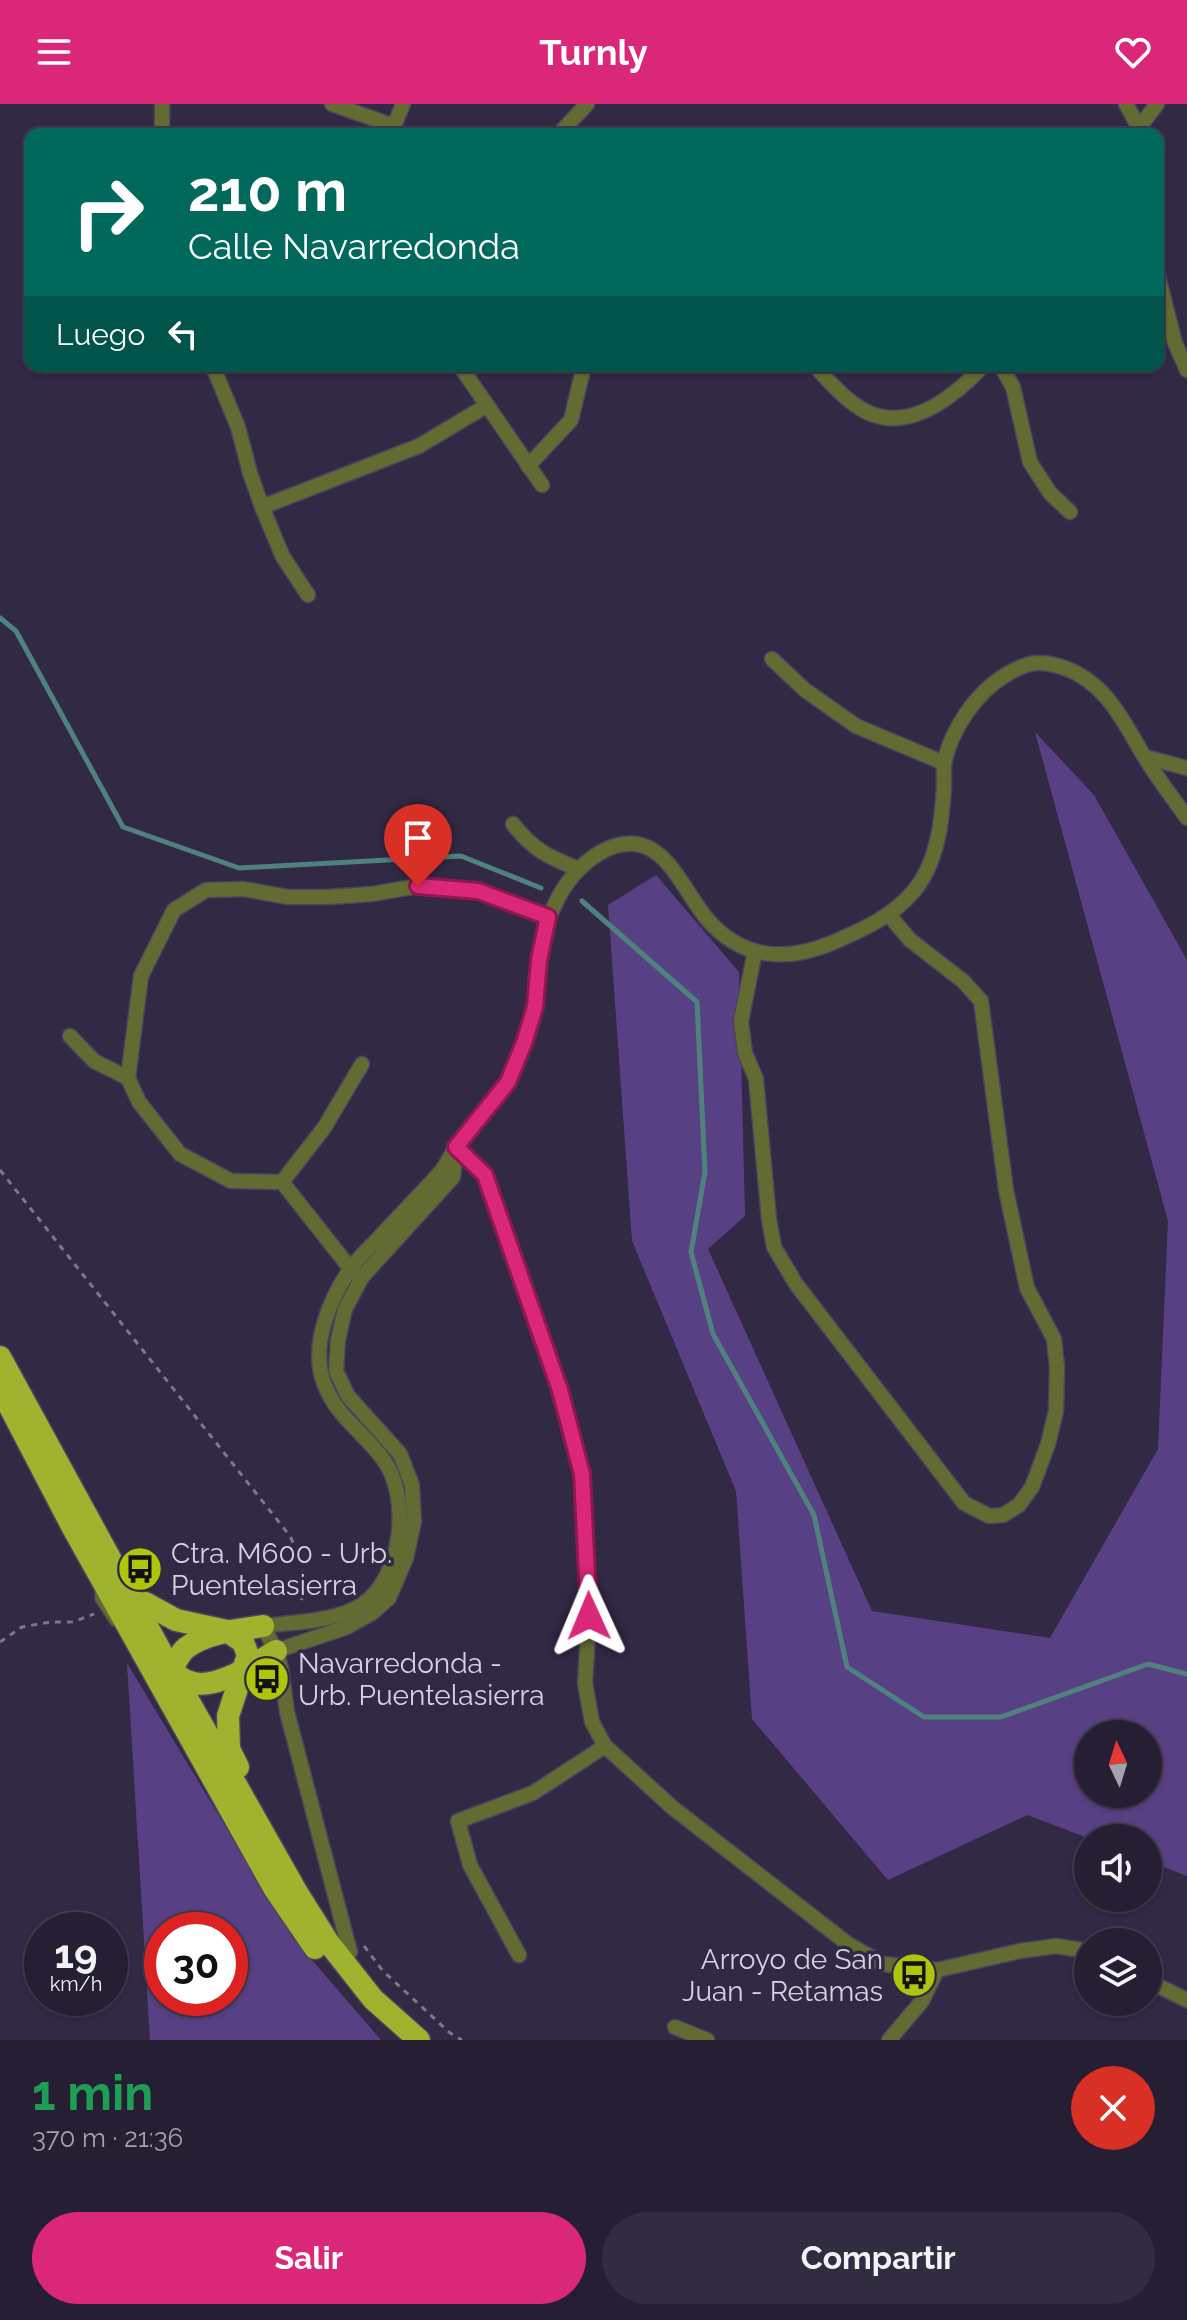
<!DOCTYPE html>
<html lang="es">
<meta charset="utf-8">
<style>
body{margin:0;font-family:Raleway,sans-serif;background:#322c40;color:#f1f3f6;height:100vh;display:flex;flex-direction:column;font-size:30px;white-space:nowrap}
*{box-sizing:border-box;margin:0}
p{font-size:26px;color:#a4a2ac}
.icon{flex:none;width:44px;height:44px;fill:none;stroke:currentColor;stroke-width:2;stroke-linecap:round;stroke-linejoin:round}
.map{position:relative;height:1936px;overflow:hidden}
.panel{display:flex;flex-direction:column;background:#261f34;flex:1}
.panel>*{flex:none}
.banner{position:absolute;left:24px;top:24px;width:1140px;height:244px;border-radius:16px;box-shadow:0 2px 6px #0004,0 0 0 2px #423d4f;background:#00695c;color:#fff;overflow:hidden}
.needle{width:52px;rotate:356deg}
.buttons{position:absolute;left:1074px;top:1616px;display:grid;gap:16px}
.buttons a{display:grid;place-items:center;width:88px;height:88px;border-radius:50%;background:#261f34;box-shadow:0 2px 6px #0004,0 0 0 2px #423d4f;font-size:40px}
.speed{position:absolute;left:24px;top:1808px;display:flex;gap:16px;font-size:40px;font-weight:700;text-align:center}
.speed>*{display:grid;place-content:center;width:104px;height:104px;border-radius:50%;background:#261f34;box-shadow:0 2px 6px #0004,0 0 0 2px #423d4f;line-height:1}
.speed small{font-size:20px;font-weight:400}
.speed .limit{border:12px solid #d22;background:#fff;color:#111}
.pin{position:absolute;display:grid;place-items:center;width:68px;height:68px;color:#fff;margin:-82px -34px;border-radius:50% 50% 50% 0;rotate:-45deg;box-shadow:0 0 8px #0007}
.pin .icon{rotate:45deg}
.me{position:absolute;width:88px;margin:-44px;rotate:359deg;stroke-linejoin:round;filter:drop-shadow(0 0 6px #0008)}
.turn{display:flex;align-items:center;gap:28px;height:168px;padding:0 32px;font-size:36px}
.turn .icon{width:104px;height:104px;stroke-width:2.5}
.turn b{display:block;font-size:56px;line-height:68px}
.then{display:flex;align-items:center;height:76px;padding:0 32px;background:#0003;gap:16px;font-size:30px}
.round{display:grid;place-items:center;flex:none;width:84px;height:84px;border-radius:42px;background:#322c40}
.summary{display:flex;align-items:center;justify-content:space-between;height:136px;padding:0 32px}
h1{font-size:48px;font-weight:700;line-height:60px;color:#1e9e55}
.primary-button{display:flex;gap:16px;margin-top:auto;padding:16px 32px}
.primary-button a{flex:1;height:92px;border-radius:48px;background:#db2777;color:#fff;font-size:32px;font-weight:700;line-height:92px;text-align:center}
.primary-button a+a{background:#322c40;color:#f1f3f6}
header{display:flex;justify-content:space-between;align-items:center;height:104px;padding:0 32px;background:#db2777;color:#fff;font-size:36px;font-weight:700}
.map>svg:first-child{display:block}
</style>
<header><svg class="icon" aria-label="menu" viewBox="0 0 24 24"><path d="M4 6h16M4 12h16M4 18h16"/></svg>Turnly<svg class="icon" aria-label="heart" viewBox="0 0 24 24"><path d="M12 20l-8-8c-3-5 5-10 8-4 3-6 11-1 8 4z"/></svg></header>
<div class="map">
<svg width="1187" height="1936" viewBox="0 0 1187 1936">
<rect width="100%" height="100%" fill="#322945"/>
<!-- green -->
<g fill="#584084" fill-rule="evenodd">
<path d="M1035 628 1094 691 1187 856V1772L1148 1757V1734H1088L1027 1711 888 1776 752 1615 736 1387 632 1137 608 801 656 771 739 868 745 1112 708 1145 872 1507 1050 1534 1158 1345 1168 1117ZM1088 1630H1148V1690H1088Z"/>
<path d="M127 1559 292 1833 381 1936H150ZM162 1826H230V1894H162Z"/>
</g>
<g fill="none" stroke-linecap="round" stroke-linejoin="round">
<!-- stream -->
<g stroke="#4f827e" stroke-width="5">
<path d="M0 514 16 527 123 723 239 764 461 752 541 784"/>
<path d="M582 797 697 898 705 1068 691 1148 713 1230 814 1411 847 1563 924 1613H1001L1148 1560 1187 1570"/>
</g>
<!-- service casing -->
<g stroke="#4c445e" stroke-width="10">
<path id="service" d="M99 1487V1495L114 1518"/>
</g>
<!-- minor casing -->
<g stroke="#4c445e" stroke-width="17">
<g id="minor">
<path d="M332 0 394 22"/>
<path d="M1126 0 1139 24V30"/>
<path d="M1139 24 1157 0"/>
<path d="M560 29 587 0"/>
<path d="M162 30V0"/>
<path d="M394 30V22L403 0"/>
<path d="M1158 172 1175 239 1187 266"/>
<path d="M460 262 542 381"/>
<path d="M815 262C826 274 837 287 850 297 898 337 948 299 983 262"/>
<path d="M1001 262 1013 283 1030 358 1050 389 1070 408"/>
<path d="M214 265 238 323 250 369 262 403 283 453 308 491"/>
<path d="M528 362 571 316 584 262"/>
<path d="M262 403 419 342 486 302"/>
<path d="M772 555 805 586 856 622 944 659"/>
<path d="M1145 653 1187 664"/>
<path d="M513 720C533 746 549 753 578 765"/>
<path d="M755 847 741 917 745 949 756 975 769 1115 774 1143 796 1180 964 1399 989 1412 1003 1411 1019 1401 1032 1383 1048 1340 1056 1307 1057 1263 1054 1235 1027 1184 1006 1086 981 897 963 877 910 836 889 811"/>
<path d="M70 932 94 957 128 974"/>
<path d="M456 1043 485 1071 560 1286 582 1370 589 1512 585 1579 592 1618 605 1642 673 1704 848 1840 883 1860 937 1866 1020 1847 1056 1842 1088 1847"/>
<path d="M282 1078 324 1024 362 960"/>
<path d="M362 1173 350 1164 282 1078 231 1077 180 1050 139 998 128 974 141 872 174 806 206 786 244 785 288 793H328L372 790 418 782 478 787 548 813"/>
<path d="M276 1547 347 1523 372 1509 389 1494 406 1454 414 1417 412 1381 400 1350 348 1292 336 1267 338 1236 345 1205 362 1173 453 1073 455 1050"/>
<path d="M350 1848 287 1608 281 1564 276 1547 263 1522C295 1518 336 1518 363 1500 403 1472 411 1393 383 1355 361 1325 333 1311 322 1273 312 1239 330 1195 349 1167 355 1157 365 1148 374 1139 395 1116 417 1094 438 1071 445 1064 448 1056 453 1048 460 1037 468 1027 476 1018 487 1004 502 989 510 973 520 952 531 926 536 903 538 887 537 871 539 856 545 813 563 769 603 747 660 718 679 781 707 815 742 856 788 858 834 838 862 826 893 812 913 788 937 760 942 719 944 682 944 673 943 664 945 655 953 624 976 589 1004 572 1027 558 1038 555 1065 564 1106 579 1123 617 1144 652 1157 674 1173 694 1187 714"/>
<path d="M519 1851 470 1761 458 1717 533 1689 605 1642"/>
<path d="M1148 1877 1187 1896"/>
<path d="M675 1923 707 1936"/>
<path d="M889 1936 922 1897 937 1866"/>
</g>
</g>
<!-- trunk casing -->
<g stroke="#4c445e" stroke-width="25">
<g id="trunk">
<path d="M0 1253 171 1566 296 1787 328 1838 373 1895 419 1936"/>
<path d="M0 1284 73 1424 274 1784 315 1844"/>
<path d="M145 1499 176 1516 227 1527 243 1538 248 1551 228 1612 229 1645 238 1663"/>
<path d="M171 1566C176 1570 182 1575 187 1577 212 1589 255 1560 276 1547"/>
<path d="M171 1566C175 1559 180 1549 186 1544 207 1528 238 1526 263 1522"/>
</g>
</g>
<!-- path -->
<g stroke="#7d768e" stroke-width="3" stroke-dasharray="6 6" stroke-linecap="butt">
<path d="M0 1066 290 1432C303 1460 308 1471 300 1502"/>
<path d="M0 1538 22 1523 50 1518H73L94 1510"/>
<path d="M364 1842 383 1867 450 1929 462 1936"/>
</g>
<!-- service -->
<use href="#service" stroke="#626c32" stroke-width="7"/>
<!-- minor -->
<use href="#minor" stroke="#626c32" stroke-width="14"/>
<!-- trunk -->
<use href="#trunk" stroke="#a0b32e" stroke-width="22"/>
</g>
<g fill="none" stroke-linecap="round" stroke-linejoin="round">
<!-- route casing -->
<g stroke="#8e194d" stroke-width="20">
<path id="route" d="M418 782 478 787 548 813 539 856 535 903 524 939 508 978 456 1043 485 1071 560 1286 582 1370 589 1512"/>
</g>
<!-- route -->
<use href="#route" stroke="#db2777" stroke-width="14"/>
</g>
<!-- icons -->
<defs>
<g id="bus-disc" transform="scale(2.3)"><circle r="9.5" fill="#aec509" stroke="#322945"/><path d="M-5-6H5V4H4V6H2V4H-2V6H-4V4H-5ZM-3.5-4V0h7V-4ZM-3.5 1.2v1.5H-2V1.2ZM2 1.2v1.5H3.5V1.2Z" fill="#111"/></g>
</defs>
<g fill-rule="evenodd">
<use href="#bus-disc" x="140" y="1465"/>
<use href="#bus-disc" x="267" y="1575"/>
<use href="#bus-disc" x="914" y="1871"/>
</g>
<g text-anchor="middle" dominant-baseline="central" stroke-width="7" stroke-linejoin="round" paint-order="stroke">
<!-- poi labels -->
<g font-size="28" fill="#d6d2e4" stroke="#322945" text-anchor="start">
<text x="171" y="1449">Ctra. M600 - Urb.<tspan x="171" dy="32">Puentelasierra</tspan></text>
<text x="298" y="1559">Navarredonda -<tspan x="298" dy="32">Urb. Puentelasierra</tspan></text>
<text x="883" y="1855" text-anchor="end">Arroyo de San<tspan x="883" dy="32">Juan - Retamas</tspan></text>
</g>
</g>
</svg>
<div class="buttons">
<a><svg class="needle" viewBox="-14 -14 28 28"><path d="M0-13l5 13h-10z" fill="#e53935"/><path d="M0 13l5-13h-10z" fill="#a4a2ac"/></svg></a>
<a><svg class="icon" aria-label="sound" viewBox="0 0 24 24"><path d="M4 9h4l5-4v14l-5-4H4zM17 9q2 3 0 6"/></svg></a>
<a><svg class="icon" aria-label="layers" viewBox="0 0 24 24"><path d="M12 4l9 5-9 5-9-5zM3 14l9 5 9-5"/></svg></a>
</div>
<div class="speed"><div>19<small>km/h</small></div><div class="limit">30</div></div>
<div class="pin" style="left:418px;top:782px;background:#d93025"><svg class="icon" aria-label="arrive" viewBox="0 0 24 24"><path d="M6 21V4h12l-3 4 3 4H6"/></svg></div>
<svg class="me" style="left:589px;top:1512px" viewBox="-20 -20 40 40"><path d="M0-17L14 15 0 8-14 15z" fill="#db2777" stroke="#fff" stroke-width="4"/></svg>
<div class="banner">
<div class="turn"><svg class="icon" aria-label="right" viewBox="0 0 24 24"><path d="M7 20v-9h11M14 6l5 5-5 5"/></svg><div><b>210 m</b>Calle Navarredonda</div></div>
<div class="then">Luego<svg class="icon" aria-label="left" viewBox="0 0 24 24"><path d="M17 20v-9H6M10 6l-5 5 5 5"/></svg></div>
</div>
</div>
<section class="panel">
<div class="summary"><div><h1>1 min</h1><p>370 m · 21:36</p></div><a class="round" style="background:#d93025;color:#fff"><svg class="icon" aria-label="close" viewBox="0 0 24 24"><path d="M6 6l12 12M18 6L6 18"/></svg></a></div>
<div class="primary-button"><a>Salir</a><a>Compartir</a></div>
</section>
